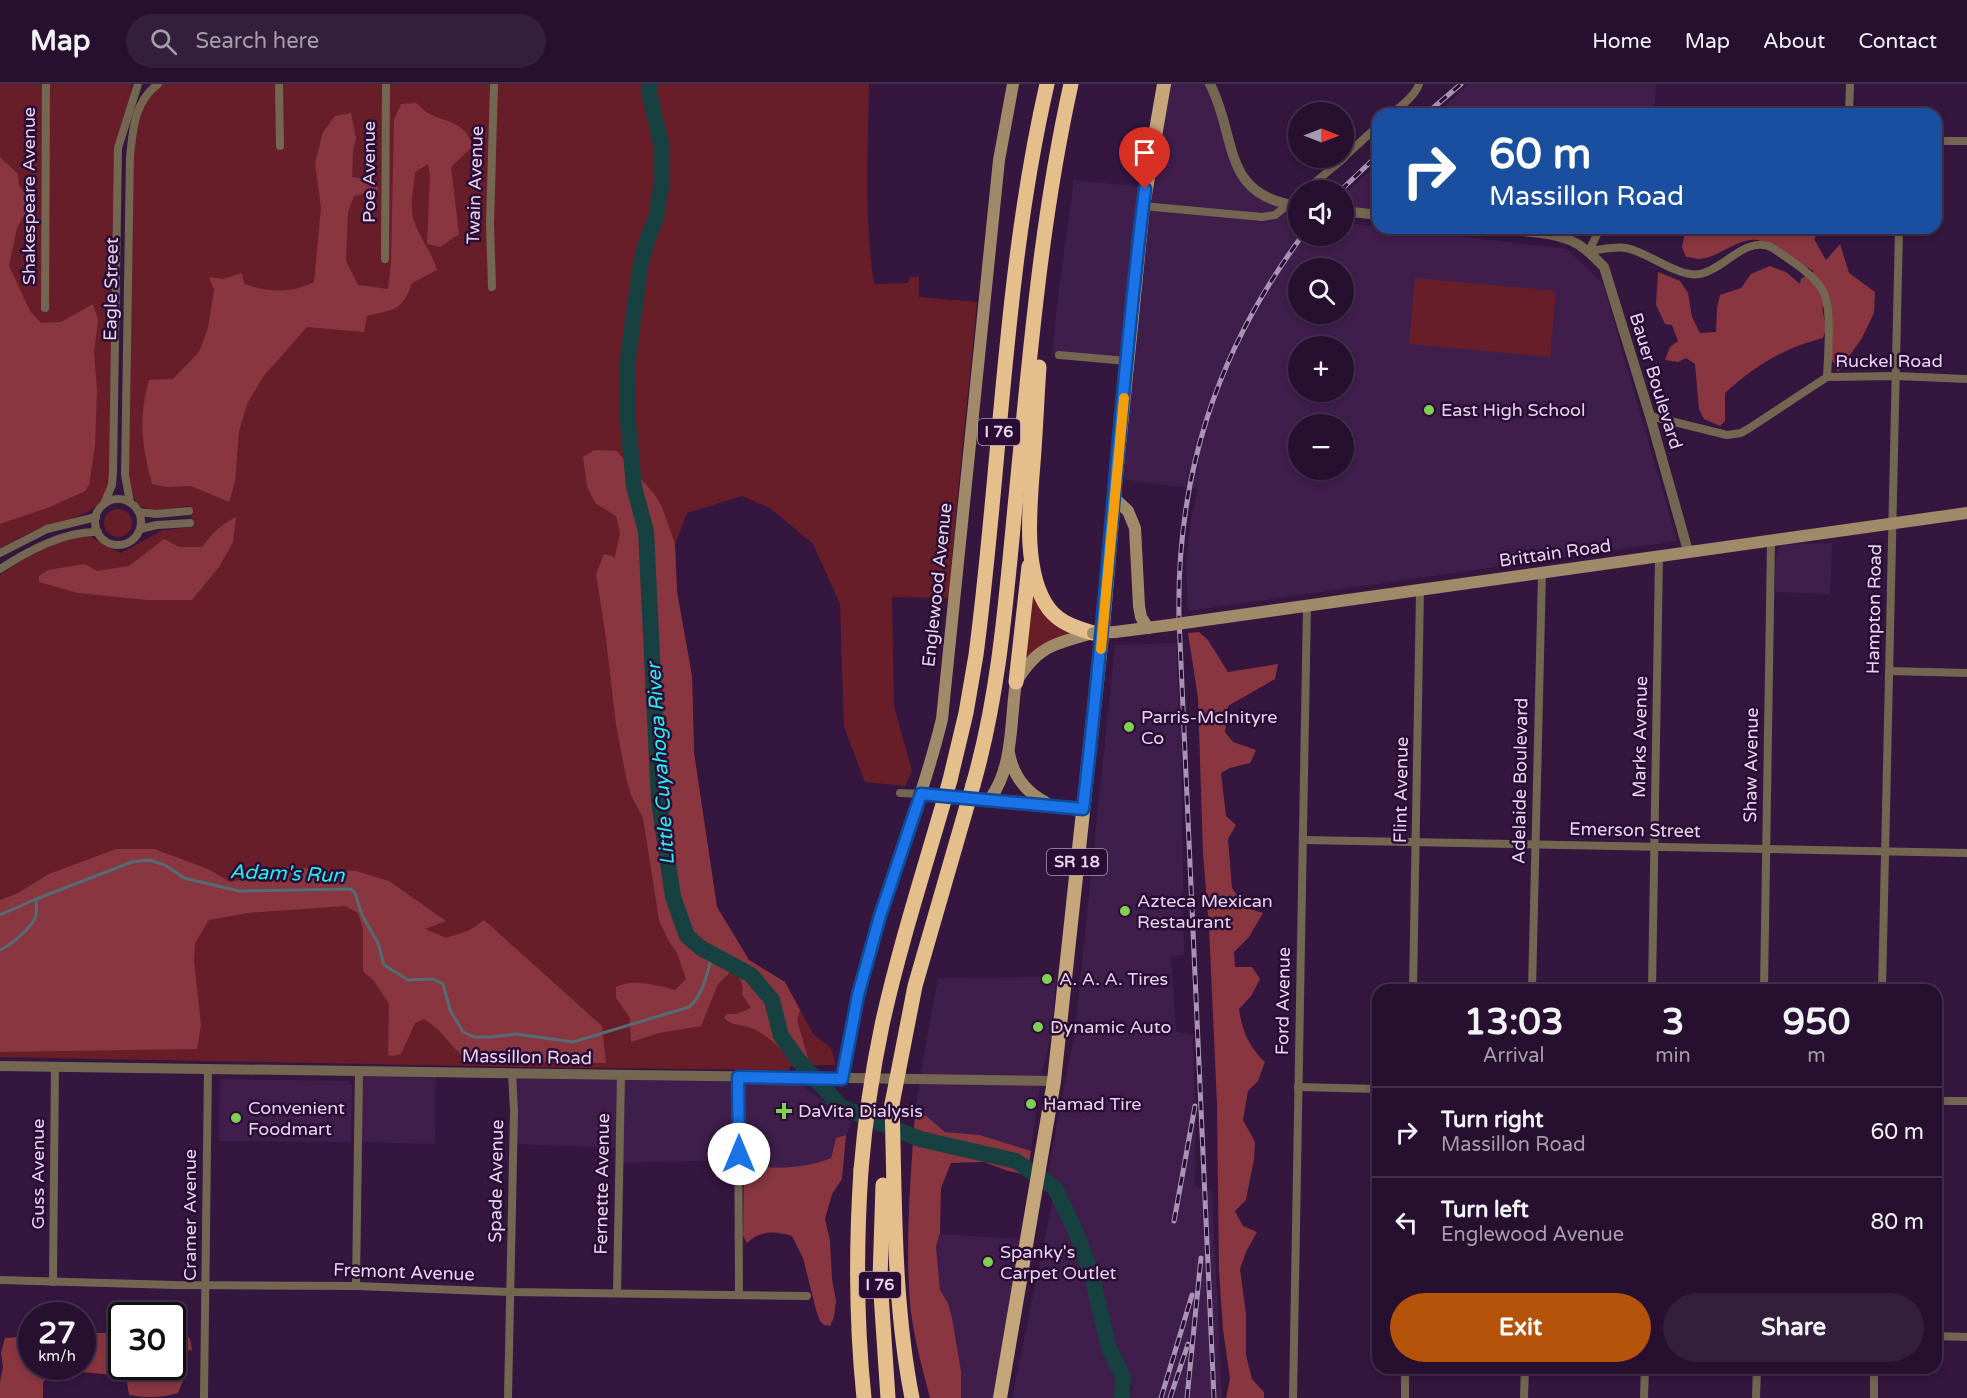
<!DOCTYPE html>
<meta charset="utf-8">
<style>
body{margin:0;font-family:"Varela Round",sans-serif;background:#331e3b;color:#f1f3f6;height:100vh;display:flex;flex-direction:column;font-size:22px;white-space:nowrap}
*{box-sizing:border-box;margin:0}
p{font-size:20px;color:#a49daa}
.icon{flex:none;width:33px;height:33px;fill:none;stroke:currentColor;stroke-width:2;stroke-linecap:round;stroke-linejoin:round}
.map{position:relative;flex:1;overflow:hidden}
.sheet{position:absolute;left:1372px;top:900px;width:570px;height:390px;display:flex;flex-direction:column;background:#27102f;border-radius:18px;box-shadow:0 3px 9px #0003,0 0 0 2px #43304b}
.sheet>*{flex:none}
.hud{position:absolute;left:1372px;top:24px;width:570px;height:126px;border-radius:18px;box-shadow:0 3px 9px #0003,0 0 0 2px #43304b;background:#1a4fa0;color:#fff;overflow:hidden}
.needle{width:39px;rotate:90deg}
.fabs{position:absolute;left:1288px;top:18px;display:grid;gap:12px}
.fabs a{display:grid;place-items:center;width:66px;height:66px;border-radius:50%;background:#27102f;box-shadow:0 3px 9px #0003,0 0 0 2px #43304b;font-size:30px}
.speed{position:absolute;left:18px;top:1218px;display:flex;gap:12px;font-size:30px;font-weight:700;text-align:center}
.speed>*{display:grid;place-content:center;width:78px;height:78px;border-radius:50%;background:#27102f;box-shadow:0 3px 9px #0003,0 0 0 2px #43304b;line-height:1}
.speed small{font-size:15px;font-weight:400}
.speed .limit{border:3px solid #111;border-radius:9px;background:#fff;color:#111}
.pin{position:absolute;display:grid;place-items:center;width:51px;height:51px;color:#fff;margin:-62px -26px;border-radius:50% 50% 50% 0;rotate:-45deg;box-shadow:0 0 6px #0007}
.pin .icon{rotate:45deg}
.me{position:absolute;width:66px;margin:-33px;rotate:0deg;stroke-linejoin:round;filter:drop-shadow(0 0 4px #0008)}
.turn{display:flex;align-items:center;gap:21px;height:126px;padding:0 18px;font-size:27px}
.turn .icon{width:78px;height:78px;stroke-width:2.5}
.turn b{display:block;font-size:42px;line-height:51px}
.eta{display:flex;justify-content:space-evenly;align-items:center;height:102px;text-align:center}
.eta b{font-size:36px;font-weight:700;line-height:42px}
.action{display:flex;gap:12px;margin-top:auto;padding:12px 18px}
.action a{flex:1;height:69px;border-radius:36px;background:#b45309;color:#fff;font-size:24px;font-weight:700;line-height:69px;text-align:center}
.action a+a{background:#331e3b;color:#f1f3f6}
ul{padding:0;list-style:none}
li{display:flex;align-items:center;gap:18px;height:90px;padding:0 18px;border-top:2px solid #43304b}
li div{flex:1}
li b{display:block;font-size:22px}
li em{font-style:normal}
header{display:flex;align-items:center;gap:36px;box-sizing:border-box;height:84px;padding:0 30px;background:#27102f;border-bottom:2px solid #43304b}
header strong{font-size:28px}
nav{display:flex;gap:33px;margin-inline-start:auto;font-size:21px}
.search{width:420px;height:54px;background:#331e3b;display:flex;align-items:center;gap:15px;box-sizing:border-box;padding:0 21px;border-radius:33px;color:#a49daa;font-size:22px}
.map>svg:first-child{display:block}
</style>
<header>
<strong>Map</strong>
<div class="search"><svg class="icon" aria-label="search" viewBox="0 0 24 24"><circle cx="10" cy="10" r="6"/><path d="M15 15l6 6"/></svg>Search here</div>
<nav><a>Home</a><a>Map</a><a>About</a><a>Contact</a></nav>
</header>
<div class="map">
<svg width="1967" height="1314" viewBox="0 0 1967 1314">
<rect width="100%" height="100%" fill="#34163f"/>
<!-- built -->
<g fill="#401e4c" fill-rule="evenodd">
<path d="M1167 0H1207L1237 87 1283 122 1275 129 1261 131 1146 120Z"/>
<path d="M1469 0H1656L1654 30H1435Z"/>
<path d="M1378 80V131L1344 127V110Z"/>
<path d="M1074 96 1144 103 1125 274 1052 270 1059 204Z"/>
<path d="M1289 123 1299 124V152H1344V139L1567 165 1603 199 1677 457 1188 527 1186 484 1190 440 1198 405 1118 395 1146 125 1253 136ZM1299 184H1344V230H1299ZM1299 262H1344V308H1299ZM1299 340H1344V386H1299Z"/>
<path d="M1832 459 1830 510 1775 508V480L1778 465 1783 461Z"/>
<path d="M1173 559 1176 560 1181 659 1184 871 1171 873 1176 948 1193 951 1196 1079 1194 1101 1212 1108 1222 1314H1128L1133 1302 1124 1293 1122 1314H1012L1055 1104 1046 1098 1075 945 1115 561Z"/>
<path d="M1056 893 1051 953 1042 988 1031 1067 980 1051 945 1048 925 1031 915 1029 923 975 938 894Z"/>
<path d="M361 989 436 990 435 1060 360 1058Z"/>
<path d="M515 992H619L616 1064 516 1060Z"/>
<path d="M622 993 736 995 734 1076 623 1079Z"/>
<path d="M222 995 349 997 352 1001 351 1058 219 1057 220 997Z"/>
<path d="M742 997 797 998 852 1038 846 1051 836 1054 831 1074 820 1079 793 1084 744 1082Z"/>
<path d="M940 1150 1024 1155 999 1314H961V1287L948 1219 940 1206 936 1163Z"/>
</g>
<!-- green -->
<g fill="#681e29">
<path d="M0 0H132L131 17 126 33 113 133 110 402C94 434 76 432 46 442 30 448 15 456 0 464Z"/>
<path d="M162 0H869C868 67 864 134 874 200L908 199 910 193H919V213L977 218C968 317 956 415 949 514L892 513 894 622 912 687 905 702 865 698 844 643 840 520 813 460 770 424 742 412 687 429 675 460 677 508 692 592 694 669 717 823 749 876 785 898 814 951 831 964 836 981 791 982 789 986 523 983 0 973V491C18 478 70 446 91 453 100 457 111 465 121 469L163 446 193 443 189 422 154 427 137 421 128 397 134 75C138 49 136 14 162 0Z"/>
<path d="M1415 194 1556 207 1550 273 1409 260Z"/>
<circle cx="118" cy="439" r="14"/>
<path d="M1031 507 1077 550 1025 580Z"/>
</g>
<!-- forest -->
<g fill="#893640">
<path d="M416 19C421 23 426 29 432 31 452 40 464 38 473 62L451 83 459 150 440 163 427 160 430 91 428 80 415 88C414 103 409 124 414 137 420 155 432 168 437 186L412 199C402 228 394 225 367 232L364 248 307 243 263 293 247 320 239 347 235 398 229 418 191 402 168 403 152 400C142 362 138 335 149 296L173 295 199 268 208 244 214 206 209 193 223 195 242 189 244 200C269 208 290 210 314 198L321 124 315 79 323 48 335 32 351 29 356 54 353 67 352 93 374 97 379 106 354 112 348 128 346 177 358 201 388 205 391 179 394 36 401 20Z"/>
<path d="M0 73 18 90 19 101 31 118 17 144 9 182 30 227 41 239 61 238 93 220 98 236 94 269 97 306 95 362 89 401 85 407 50 423 0 440Z"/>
<path d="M1686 144H1821L1814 155 1826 176 1840 160 1849 189 1875 208 1874 229 1862 254 1838 288 1831 274 1830 222 1822 223 1826 244 1823 254C1784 264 1754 282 1725 309V337L1720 342 1704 335 1699 325 1695 280 1686 274 1678 278 1665 276 1670 263 1678 257 1672 241 1665 240 1656 221 1658 188 1680 197 1688 209 1692 233 1700 249 1716 248 1717 224 1720 211 1741 204 1751 190 1770 182 1786 188 1800 200 1801 195 1814 187C1797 179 1775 158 1757 156 1737 154 1720 173 1700 175 1696 175 1690 173 1686 173L1682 163Z"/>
<path d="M594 366 617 367 655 411 662 423 675 460 677 508 692 592 694 669 717 823 749 876 785 898 800 926 797 936 808 974 793 978C782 966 766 949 751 944 740 940 732 942 724 934L727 930H736L751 924 742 910C744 898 740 895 733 886L718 900 701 942 659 949 631 958 630 934 616 914V903C633 894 657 901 675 906L686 895 677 869 669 858 659 836 643 734 631 711 626 693 616 640 605 547 596 490 604 470 615 473 620 449 616 432 595 419 587 402 583 373Z"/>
<path d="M236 433 233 458 219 483 192 516H147L78 509 39 498V492L48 486 85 480 97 487 129 482 164 455 179 463H202C212 449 221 441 236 433Z"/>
<path d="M1199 548 1208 556 1228 588 1278 580 1275 595 1228 622 1225 648 1233 658 1256 666 1250 679 1230 684 1221 689 1226 732 1236 741 1228 755 1232 804 1246 824 1263 829 1249 853 1234 868 1235 883H1252L1260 895 1251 912 1239 925C1242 947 1249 963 1265 978L1258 997 1248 1007 1243 1036 1255 1058 1254 1075 1246 1116 1235 1127 1243 1142 1257 1148 1246 1168 1240 1185 1246 1230V1271L1252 1295 1264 1308V1314H1226L1230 1295 1223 1245 1219 1187 1217 1020 1209 843 1203 770 1198 614 1188 549Z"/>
<path d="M116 765H154L208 785 230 798 270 790 287 783 356 787 389 797 446 837 425 845 446 854 470 846 484 836 602 942 606 979 468 976C450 963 443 946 424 935L415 939 401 970 393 972 388 971 389 920 374 897 363 887V845L358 829 345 822 248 829 209 836 195 859 194 877 201 941 197 965 0 968V816L16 810 49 790Z"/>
<path d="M915 1029 925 1031 945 1048 980 1051 1031 1067 1027 1091 1008 1087 984 1078 951 1079 941 1104 940 1149 936 1163 940 1206 948 1219 952 1234 961 1287V1314H930C922 1283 913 1251 910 1219 905 1158 911 1090 915 1029Z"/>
<path d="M846 1051 842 1095 832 1110 825 1135 830 1157 832 1195 836 1217 834 1233 830 1242 824 1241 820 1237 816 1226 803 1174 792 1152C775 1147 760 1146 747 1159L743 1152 744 1082C774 1084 802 1086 831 1074L836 1054Z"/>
<path d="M83 1249H121L122 1282H172L173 1252 190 1254 192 1266 178 1268 175 1277 184 1294 178 1309C162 1314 146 1314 129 1311L126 1292 59 1286 43 1298V1314H0V1298L3 1283 1 1269 5 1254 31 1252 32 1282H82Z"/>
</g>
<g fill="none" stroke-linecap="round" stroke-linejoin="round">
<!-- stream -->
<g stroke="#556c74" stroke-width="3">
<path d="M0 831 36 815 132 778 149 776 165 781 184 794 239 807 351 805 355 809 362 831 378 859 384 881 408 896 433 895 443 900 450 926 463 948 474 953H490L516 950 573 958 689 923C704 910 707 889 712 871"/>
<path d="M0 866C10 862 34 842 36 831 37 826 36 820 36 815"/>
</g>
<!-- river -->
<path stroke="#174040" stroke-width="16" d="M650 0V12L662 64 661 103 656 134 646 159 640 184 627 282 628 337 634 403 646 447 659 717 673 813 687 852 701 864 751 891 772 916 781 952 800 978 841 1023 920 1055 1016 1077 1055 1104 1076 1148 1092 1192 1109 1264 1123 1293 1122 1314"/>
<!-- minor -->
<g stroke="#746651" stroke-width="8">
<path d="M279 0 280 62"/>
<path d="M1392 30C1401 22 1415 12 1419 0"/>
<path d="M1849 30 1850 0"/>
<path d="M1936 57H1967"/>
<path d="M1344 73 1378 42"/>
<path d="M1306 106 1344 74"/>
<path d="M1143 122 1262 133 1275 131 1299 112"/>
<path d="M1589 167C1600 166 1615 162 1626 164 1648 168 1678 194 1700 190 1725 185 1744 152 1771 163 1786 173 1817 192 1824 209 1832 227 1828 272 1827 293"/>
<path d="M1589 167 1600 144"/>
<path d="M385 175 386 0"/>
<path d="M492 203 490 140 494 0"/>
<path d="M45 224 46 0"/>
<path d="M1059 271 1127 277"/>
<path d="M1650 332 1727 351 1741 349 1748 345 1827 293 1896 292 1967 295"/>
<circle cx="118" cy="438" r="23"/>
<path d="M130 418 125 391 130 73C133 45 134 18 158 0"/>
<path d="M104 420 112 401 113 388 118 64 138 0"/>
<path d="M139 428 156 430 189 427"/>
<path d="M140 445 157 441 190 439"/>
<path d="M0 469 47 445 96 433"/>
<path d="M0 485C28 467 64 447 98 448"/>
<path d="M1889 587 1967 589"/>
<path d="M900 709 921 710"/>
<path d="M1304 756 1967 769"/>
<path d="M1413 906 1420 506"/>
<path d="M1532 906 1542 489"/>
<path d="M1652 906 1659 472"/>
<path d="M1764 906 1771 457"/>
<path d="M1882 906 1899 144"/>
<path d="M738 993 739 1210"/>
<path d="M1298 1003 1378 1005"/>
<path d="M1936 1017H1967"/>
<path d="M0 1196 175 1201 356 1202 510 1208 807 1212"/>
<path d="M53 1198 55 982"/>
<path d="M356 1202 359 987"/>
<path d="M617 1209 621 991"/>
<path d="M1936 1252 1967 1253"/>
<path d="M204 1314 208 984"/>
<path d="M508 1314 514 1027 512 989"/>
<path d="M1293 1314 1307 521"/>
<path d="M1405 1314V1284"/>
<path d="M1524 1314 1525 1284"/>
<path d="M1644 1314 1645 1284"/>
<path d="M1756 1314 1757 1284"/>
<path d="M1874 1314V1284"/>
</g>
<!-- tertiary -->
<g stroke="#746651" stroke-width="10">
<path d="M1210 0C1238 54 1220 112 1299 122"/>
<path d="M1344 127 1378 131"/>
<path d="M1489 144C1516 147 1546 147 1570 156 1584 162 1594 173 1604 183L1650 332 1688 467"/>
<path d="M0 982 1054 997"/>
</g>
<!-- secondary -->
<g stroke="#a18a69" stroke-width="12">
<path d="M1114 414 1128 427 1135 444 1139 522 1141 533 1148 544"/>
<path d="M1191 538 1967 429"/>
<path d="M1115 548 1170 541"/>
<path d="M1009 669C1013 691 1026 708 1045 718"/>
<path d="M921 710 1083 725"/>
<path d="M990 715C1014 682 1010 637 1016 598 1037 562 1054 560 1093 549"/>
<path d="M842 995C853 939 863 884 880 830 901 765 926 701 942 635L999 76 1013 0"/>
</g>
<!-- primary -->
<path stroke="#c4a67a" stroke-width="14" d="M1000 1314 1054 997 1103 542 1116 391 1143 122 1164 0"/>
<!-- motorway -->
<g stroke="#e4bf8b" stroke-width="15">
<path d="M1039 283C1037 311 1036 338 1034 366 1031 412 1020 486 1049 525 1060 539 1076 544 1093 549"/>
<path d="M1016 598 1029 482"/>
<path d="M950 696 966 629 976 571C1001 381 1004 187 1047 0"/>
<path d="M973 701C999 611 1006 516 1015 423 1029 282 1040 139 1071 0"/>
<path d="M892 1020C895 1119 893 1217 912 1314"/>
<path d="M861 1086C856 1162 856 1238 864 1314"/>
<path d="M883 1101 880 1195 888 1314"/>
</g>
<!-- rail casing -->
<g stroke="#aa94b3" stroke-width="5">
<g id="rail">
<path d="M1426 30 1461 0"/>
<path d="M1341 106 1378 71"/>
<path d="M1174 1137 1195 1022"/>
<path d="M1161 1314 1192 1211"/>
<path d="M1170 1314 1188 1260"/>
<path d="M1187 1314 1201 1174"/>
<path d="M1214 1314 1179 535C1176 391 1217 267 1302 152"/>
</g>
</g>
<!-- rail -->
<use href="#rail" stroke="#2a0c34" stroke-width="3" stroke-dasharray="9" stroke-linecap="butt"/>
<!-- secondary-bridge -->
<g stroke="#a18a69" stroke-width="12">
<path d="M1170 541 1191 538"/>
<path d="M1093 549 1115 548"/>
</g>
<!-- motorway-bridge -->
<g stroke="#e4bf8b" stroke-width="15">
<path d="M892 1020 915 902 973 701"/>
<path d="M861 1086C865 1037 872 989 882 941 900 859 927 777 950 696"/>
</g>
</g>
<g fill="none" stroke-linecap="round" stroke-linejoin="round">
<!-- route casing -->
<g stroke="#114b97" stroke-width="15">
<path id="route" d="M739 1070 738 993 842 995 858 911 880 832 921 710 1083 725C1108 518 1119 311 1145 105"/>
</g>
<!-- route -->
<use href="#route" stroke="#1a73e8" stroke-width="10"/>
<!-- slow -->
<path stroke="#f59e0b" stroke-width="10" d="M1101 565 1124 314"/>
</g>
<!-- markers -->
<g fill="#7fd052" stroke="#2a0c34" stroke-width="2">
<circle cx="1429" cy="326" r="6"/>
<circle cx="1129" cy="643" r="6"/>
<circle cx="1125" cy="827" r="6"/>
<circle cx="1047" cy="895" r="6"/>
<circle cx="1038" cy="943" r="6"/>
<circle cx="1031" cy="1020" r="6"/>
<path d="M781 1018h6v6h6v6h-6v6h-6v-6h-6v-6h6z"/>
<circle cx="236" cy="1034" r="6"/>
<circle cx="988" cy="1178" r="6"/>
</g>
<g text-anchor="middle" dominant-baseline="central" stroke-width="5" stroke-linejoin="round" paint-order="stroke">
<!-- shield labels -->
<g fill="#2a0c34" stroke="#ae98b6" stroke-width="1.5">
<rect x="978" y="335" width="42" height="26" rx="4.5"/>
<rect x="1047" y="765" width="60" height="26" rx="4.5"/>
<rect x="859" y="1188" width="42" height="26" rx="4.5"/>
</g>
<g font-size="16" font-weight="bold" fill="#e6d4ee">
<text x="999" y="348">I 76</text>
<text x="1077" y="778">SR 18</text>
<text x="880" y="1201">I 76</text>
</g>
<!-- street labels -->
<g font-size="18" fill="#e6d4ee" stroke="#2a0c34">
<text transform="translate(369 88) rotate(-90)">Poe Avenue</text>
<text transform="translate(475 101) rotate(-88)">Twain Avenue</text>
<text transform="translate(29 112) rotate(-90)">Shakespeare Avenue</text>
<text transform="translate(111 205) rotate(-89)">Eagle Street</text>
<text x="1889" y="277">Ruckel Road</text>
<text transform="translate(1656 297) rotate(73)">Bauer Boulevard</text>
<text transform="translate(1555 469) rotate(-8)">Brittain Road</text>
<text transform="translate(937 501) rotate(-84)">Englewood Avenue</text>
<text transform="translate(1874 525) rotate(-89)">Hampton Road</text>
<text transform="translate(1640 653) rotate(-89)">Marks Avenue</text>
<text transform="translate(1751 681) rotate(-89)">Shaw Avenue</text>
<text transform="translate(1520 697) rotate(-89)">Adelaide Boulevard</text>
<text transform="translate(1401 706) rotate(-89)">Flint Avenue</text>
<text transform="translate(1635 746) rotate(1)">Emerson Street</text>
<text transform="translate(1283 917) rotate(-89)">Ford Avenue</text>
<text transform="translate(527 973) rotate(1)">Massillon Road</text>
<text transform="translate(38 1090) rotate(-90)">Guss Avenue</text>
<text transform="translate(496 1097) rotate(-89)">Spade Avenue</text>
<text transform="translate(602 1100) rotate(-89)">Fernette Avenue</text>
<text transform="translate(190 1131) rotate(-90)">Cramer Avenue</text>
<text transform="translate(404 1188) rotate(2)">Fremont Avenue</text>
</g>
<!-- poi labels -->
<g font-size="18" fill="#e6d4ee" stroke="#2a0c34" text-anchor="start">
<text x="1441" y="326">East High School</text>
<text x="1141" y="633">Parris-McInityre<tspan x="1141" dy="21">Co</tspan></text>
<text x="1137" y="817">Azteca Mexican<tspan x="1137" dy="21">Restaurant</tspan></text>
<text x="1059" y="895">A. A. A. Tires</text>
<text x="1050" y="943">Dynamic Auto</text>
<text x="1043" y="1020">Hamad Tire</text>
<text x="248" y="1024">Convenient<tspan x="248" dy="21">Foodmart</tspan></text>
<text x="798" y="1027">DaVita Dialysis</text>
<text x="1000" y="1168">Spanky's<tspan x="1000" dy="21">Carpet Outlet</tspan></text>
</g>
<!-- water labels -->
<g font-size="20" font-style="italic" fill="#21f0f2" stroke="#2a0c34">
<text transform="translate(661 680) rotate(-94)">Little Cuyahoga River</text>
<text transform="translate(287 790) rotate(2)">Adam's Run</text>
</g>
</g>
</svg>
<div class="fabs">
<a><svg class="needle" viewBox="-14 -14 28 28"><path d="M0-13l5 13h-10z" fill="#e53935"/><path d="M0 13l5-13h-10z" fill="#a49daa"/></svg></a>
<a><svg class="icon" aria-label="sound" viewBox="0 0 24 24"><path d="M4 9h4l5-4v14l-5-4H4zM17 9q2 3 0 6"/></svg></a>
<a><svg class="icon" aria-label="search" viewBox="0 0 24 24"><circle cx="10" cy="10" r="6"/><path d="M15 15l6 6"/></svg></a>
<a>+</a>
<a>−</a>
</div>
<div class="speed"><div>27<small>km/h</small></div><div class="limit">30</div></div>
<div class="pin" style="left:1145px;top:105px;background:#d93025"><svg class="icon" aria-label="arrive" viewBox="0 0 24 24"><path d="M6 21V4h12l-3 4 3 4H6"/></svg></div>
<svg class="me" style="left:739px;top:1070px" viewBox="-20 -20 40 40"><circle r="19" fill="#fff"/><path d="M0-13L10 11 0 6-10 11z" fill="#1a73e8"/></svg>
<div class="hud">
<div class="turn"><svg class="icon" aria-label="right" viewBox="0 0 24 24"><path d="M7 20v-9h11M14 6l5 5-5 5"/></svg><div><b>60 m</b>Massillon Road</div></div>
</div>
<section class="sheet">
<div class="eta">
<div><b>13:03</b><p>Arrival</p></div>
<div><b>3</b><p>min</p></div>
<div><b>950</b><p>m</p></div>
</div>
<ul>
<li><svg class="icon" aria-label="right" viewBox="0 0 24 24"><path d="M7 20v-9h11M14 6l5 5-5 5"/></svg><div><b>Turn right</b><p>Massillon Road</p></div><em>60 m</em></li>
<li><svg class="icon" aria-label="left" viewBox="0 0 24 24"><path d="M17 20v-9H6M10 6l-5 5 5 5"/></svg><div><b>Turn left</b><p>Englewood Avenue</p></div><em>80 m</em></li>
</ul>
<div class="action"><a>Exit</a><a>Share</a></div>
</section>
</div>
